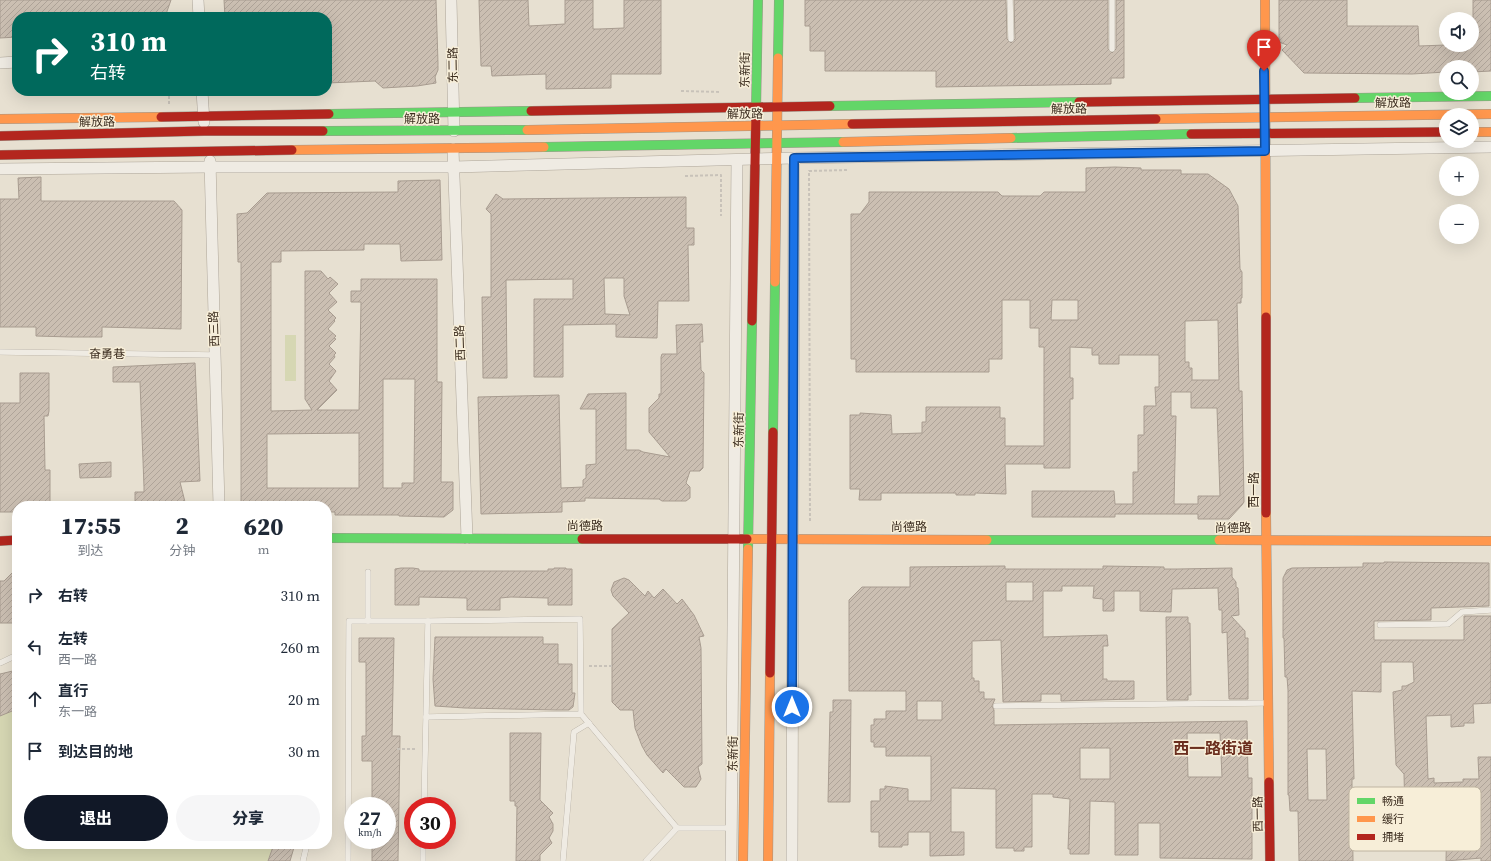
<!DOCTYPE html>
<html lang="zh">
<meta charset="utf-8">
<style>
body{margin:0;font-family:"Source Serif 4","Noto Sans SC",serif;background:#f6f6f7;color:#1f2937;height:100vh;display:flex;flex-direction:column;font-size:15px;white-space:nowrap}
*{box-sizing:border-box;margin:0}
p{font-size:13px;color:#747a83}
.icon{flex:none;width:22px;height:22px;fill:none;stroke:currentColor;stroke-width:2;stroke-linecap:round;stroke-linejoin:round}
.map{position:relative;flex:1;overflow:hidden}
.side{position:absolute;left:12px;top:501px;width:320px;height:348px;display:flex;flex-direction:column;background:#fff;border-radius:16px;box-shadow:0 4px 16px #0002}
.side>*{flex:none}
.banner{position:absolute;left:12px;top:12px;width:320px;height:84px;border-radius:16px;box-shadow:0 4px 16px #0002;background:#00695c;color:#fff;overflow:hidden}
.controls{position:absolute;left:1439px;top:12px;display:grid;gap:8px}
.controls a{display:grid;place-items:center;width:40px;height:40px;border-radius:50%;background:#fff;box-shadow:0 4px 16px #0002;font-size:20px}
.speed{position:absolute;left:344px;top:797px;display:flex;gap:8px;font-size:20px;font-weight:700;text-align:center}
.speed>*{display:grid;place-content:center;width:52px;height:52px;border-radius:50%;background:#fff;box-shadow:0 4px 16px #0002;line-height:1}
.speed small{font-size:10px;font-weight:400}
.speed .limit{border:6px solid #d22;background:#fff;color:#111}
.pin{position:absolute;display:grid;place-items:center;width:34px;height:34px;color:#fff;margin:-41px -17px;border-radius:50% 50% 50% 0;rotate:-45deg;box-shadow:0 0 4px #0007}
.pin .icon{rotate:45deg}
.me{position:absolute;width:44px;margin:-22px;rotate:0deg;stroke-linejoin:round;filter:drop-shadow(0 0 3px #0008)}
.turn{display:flex;align-items:center;gap:14px;height:84px;padding:0 12px;font-size:18px}
.turn .icon{width:52px;height:52px;stroke-width:2.5}
.turn b{display:block;font-size:28px;line-height:34px}
.eta{display:flex;justify-content:space-evenly;align-items:center;height:68px;text-align:center}
.eta b{font-size:24px;font-weight:800;line-height:28px}
.primary-button{display:flex;gap:8px;margin-top:auto;padding:8px 12px}
.primary-button a{flex:1;height:46px;border-radius:24px;background:#111827;color:#fff;font-size:16px;font-weight:800;line-height:46px;text-align:center}
.primary-button a+a{background:#f6f6f7;color:#1f2937}
ul{padding:0;list-style:none}
li{display:flex;align-items:center;gap:12px;height:52px;padding:0 12px}
li div{flex:1}
li b{display:block;font-size:15px}
li em{font-style:normal}
.map>svg:first-child{display:block}
</style>
<div class="map">
<svg width="1491" height="861" viewBox="0 0 1491 861">
<defs>
<pattern id="building-hatch" width="6" height="6" patternUnits="userSpaceOnUse"><rect width="6" height="6" fill="#cbbfb2"/><path d="M-1 1l2-2M0 6l6-6M5 7l2-2" fill="none" stroke="#afa499"/></pattern>
</defs>
<rect width="100%" height="100%" fill="#e7e0d1"/>
<!-- green -->
<g fill="#d6d7b3">
<rect x="285" y="335" width="11" height="46"/>
<path d="M17 670V844H295L290 861H0V674Z"/>
</g>
<!-- building -->
<g fill="url(#building-hatch)" stroke="#a89c90" fill-rule="evenodd">
<path d="M0 0H171L165 17H17V37L0 38Z"/>
<path d="M224 0H436L438 63V70L435 77 436 83 417 86 383 88 375 81 327 83V17H225Z"/>
<path d="M479 0H528L529 26 565 24V0H593V29H599L624 28V0H661V74H611V88L546 89V74L492 76 491 66H481Z"/>
<path d="M805 0H1006L1007 39 1011 43 1015 39 1014 0H1108V49L1112 53 1116 49V0H1124V78H1111V84L936 87V71H825V51H810V26H805Z"/>
<path d="M1279 0H1347V26H1418L1419 46 1473 44V0H1491V71L1472 72V67H1446V72L1412 74 1304 73 1282 50 1287 45 1279 42Z"/>
<path d="M1115 167 1141 168V170H1181V174H1208L1229 189 1238 206 1240 269 1242 272V298H1241V303H1237L1239 391H1242L1244 502 1242 505 1229 519H1198V514H1115V517H1032V491H1114L1115 504H1133V472H1138V435H1144V406H1156L1155 387H1159V355H1119V364H1099V355H1092V348L1070 347V378H1073V399H1070V468H1044V464H1005L1006 494 975 493V495H956V493H881V500H859L860 489H850V415H860V413L891 415 892 434 922 433V422H926V407H1000V418H1005V446H1044V347H1039V328H1030V300H1002V359H989V372H856V359H851V214H860L869 202V192H998L1002 196H1040L1044 192H1086V168ZM1052 300H1078V320H1051ZM1218 320 1219 380H1192V368H1189V362H1185V321ZM1171 392H1191V408H1217L1220 496H1198V504H1174L1176 416H1171Z"/>
<path d="M41 177V201H174L182 210 181 329 102 327V337H71L36 336V327H0V199H19L18 178Z"/>
<path d="M440 180 442 260 401 261 400 244H364V250L281 251V262H271V411L312 410 305 399V271H321L328 279 330 277 338 284 329 293 337 302 328 310 336 318 334 320 335 321 328 329 336 336 334 338 336 339 329 346 336 353 334 355 335 357 329 364 336 371 329 381 337 390 317 410H359L361 302H351V291H361V279H437V382H442L441 482H453V510L444 517 399 516V515H335V512H327V506H241V262H238L237 214 247 213 267 193 398 192V181ZM383 379H415L414 483H402V488H383ZM359 433V488H267V434Z"/>
<path d="M496 194 503 199 686 197V228H694V245H688L689 301H658L657 338 616 337V324L563 325V377H534V299H573V279L506 280 507 378H483L482 297H491V214L486 209ZM604 278H624V296L630 315 605 314Z"/>
<path d="M702 324 703 342H700L701 370 704 373 703 468 700 471H690L686 483 690 487V498L686 501H662L659 499 585 498V501L562 502V512L481 514 478 397 559 395 561 488 583 487V480L586 478V465L596 464V409H580L588 394 626 393V450H639L643 452 670 457 649 432V408L659 398V394H661V357L662 354H677L676 325Z"/>
<path d="M195 363 200 481 180 482 186 506H143V503H135V492H144V487L140 382H113V367Z"/>
<path d="M20 373H49V411L48 416H44L45 470H50V506H16V512H0V403H20Z"/>
<path d="M111 462V477L80 478 79 464Z"/>
<path d="M1384 562 1489 563V606L1431 608V620L1374 621V640H1464V616H1491V703L1473 704 1474 723H1464V726L1451 727V715L1426 716 1428 779 1434 778V783L1463 782V779H1479L1478 757H1491V861H1481V858L1446 861 1447 813 1405 815 1404 774 1396 765 1393 692 1402 690V686H1406L1414 682 1413 662H1381V692L1352 691 1354 779H1352V784L1353 861H1299L1298 811H1290L1289 795H1288V690L1287 677H1285L1284 638H1283V578L1287 570 1292 568 1363 567V563H1384ZM1307 749H1326L1327 800H1308Z"/>
<path d="M1005 566V569H1103V566L1164 567V569H1178L1232 568V577L1236 582V587L1238 588 1239 615 1231 616 1245 631V638H1248V699H1229L1227 632 1222 633V610H1219L1218 588 1172 589 1171 612 1140 611V591H1114V611H1103V599L1093 598 1094 586H1062V591H1043V637L1107 635 1108 646H1103V679H1107V681H1134V699L1061 701V694H1041V701L1003 702 1001 640 972 641V678H974V681H979V692H984V699H995L992 706 994 710V725L1247 721 1248 778H1252V859L1160 858V823H1138V855H1115V802L1090 801 1089 854H1070V849H1068L1070 799 1053 797V794H1032V847H1024V851H1014V848H996V789L951 788V832H964V855L930 856V832H908V845H902V847H879V832H871V801H880V789H885V786L908 789V801H931V756H886V747H874V742H871V725H874V719H886V711H906V691H849V600L862 587H910V567ZM1006 582H1033V601H1006ZM917 701H942V720H917ZM1187 733H1220L1222 777H1188ZM1080 748H1110V779H1080Z"/>
<path d="M17 568V623H0V581H4Z"/>
<path d="M401 568H413L419 569V571H548V569H554V568H566V569H572V605H548V598L511 597 500 598V610H467V598L419 597V605H395V569Z"/>
<path d="M624 578 629 580 645 596 648 591 654 598 663 589 677 604 682 599 694 615 704 636 699 637 701 648 702 764 698 767 701 779 696 787H684L666 769 663 773 647 755 642 746 635 728 633 710H620L612 702V629L629 613 613 596 611 590 614 582Z"/>
<path d="M1166 617H1188V623H1190L1191 695H1188V700H1167Z"/>
<path d="M435 637H543V644H558V664H572V693H575L573 707 569 710H556L465 708 435 706 433 679Z"/>
<path d="M359 638H394L392 736H400L398 861H372V840H387V806H372V761H362V736H366V662H359Z"/>
<path d="M17 670V709L0 716V674Z"/>
<path d="M833 700H851L850 802H828L830 712H833Z"/>
<path d="M510 733H541L540 800 553 813 549 817 553 824V831L549 838 552 843 540 855V861H516L517 806H515V801H510Z"/>
<path d="M274 844H295L290 861H268Z"/>
</g>
<g fill="none" stroke-linecap="round" stroke-linejoin="round">
<!-- lane casing -->
<g stroke="#ada599" stroke-width="6">
<g id="lane">
<path d="M1010 0 1011 39"/>
<path d="M1112 0V49"/>
<path d="M0 352 215 355"/>
<path d="M368 572V621"/>
<path d="M1380 625 1448 624 1462 612 1491 610"/>
<path d="M0 663 17 655"/>
<path d="M996 706 1266 703"/>
<path d="M581 714 580 619 428 621 426 717 581 714 677 828"/>
<path d="M424 806 426 717"/>
<path d="M303 861 307 844"/>
<path d="M348 861 349 621H428"/>
<path d="M423 861V840"/>
<path d="M563 861 574 732 589 723"/>
<path d="M646 861 677 828H732"/>
</g>
</g>
<!-- street casing -->
<g stroke="#ada599" stroke-width="12">
<g id="street">
<path d="M198 0 199 17"/>
<path d="M451 0 454 131"/>
<path d="M0 63 17 62"/>
<path d="M202 91 204 122"/>
<path d="M453 149 467 538"/>
<path d="M210 161 219 506"/>
<path d="M0 169 210 167H453L794 158 1491 147"/>
<path d="M731 861 737 160"/>
<path d="M792 861 794 158"/>
</g>
</g>
<!-- fast casing -->
<g stroke="#9c958a" stroke-width="10">
<g id="fast">
<path d="M778 58 779 0"/>
<path d="M1355 98 1491 96"/>
<path d="M830 106 1079 102"/>
<path d="M756 111 758 0"/>
<path d="M329 114 531 111"/>
<path d="M323 131 527 130"/>
<path d="M1011 138 1191 134"/>
<path d="M544 147 843 142"/>
<path d="M773 432 775 282"/>
<path d="M327 538 582 539"/>
<path d="M987 540H1219"/>
<path d="M748 549 752 321"/>
</g>
</g>
<!-- slow casing -->
<g stroke="#9c958a" stroke-width="10">
<g id="slow">
<path d="M1265 0 1266 317"/>
<path d="M0 119 161 117"/>
<path d="M1156 119 1491 114"/>
<path d="M527 130 852 124"/>
<path d="M1472 132H1491"/>
<path d="M843 142 1011 138"/>
<path d="M292 150 544 147"/>
<path d="M775 282 778 58"/>
<path d="M1266 513 1269 782"/>
<path d="M747 539 987 540"/>
<path d="M1219 540 1491 541"/>
<path d="M743 861 748 549"/>
<path d="M768 861 770 673"/>
</g>
</g>
<!-- jam casing -->
<g stroke="#9c958a" stroke-width="10">
<g id="jam">
<path d="M1079 102 1355 98"/>
<path d="M531 111 830 106"/>
<path d="M161 117 329 114"/>
<path d="M852 124 1156 119"/>
<path d="M1191 134 1446 132"/>
<path d="M0 136 204 131H323"/>
<path d="M0 155 292 150"/>
<path d="M1266 317V513"/>
<path d="M752 321 756 111"/>
<path d="M582 539H747"/>
<path d="M0 541 17 540"/>
<path d="M770 673 773 432"/>
<path d="M1269 782 1270 861"/>
</g>
</g>
<!-- path -->
<g stroke="#c8c2b9" stroke-width="2" stroke-dasharray="3 2" stroke-linecap="butt">
<path d="M169 91V104"/>
<path d="M681 91 721 92"/>
<path d="M685 176 721 175V216"/>
<path d="M810 521 809 171 848 170"/>
<path d="M589 666H612"/>
<path d="M397 749H416"/>
</g>
<!-- lane -->
<use href="#lane" stroke="#efebe3" stroke-width="5.5"/>
<!-- street -->
<use href="#street" stroke="#efebe3" stroke-width="11"/>
<!-- fast -->
<use href="#fast" stroke="#63d668" stroke-width="9"/>
<!-- slow -->
<use href="#slow" stroke="#ff974d" stroke-width="9"/>
<!-- jam -->
<use href="#jam" stroke="#b3261e" stroke-width="9"/>
</g>
<g fill="none" stroke-linecap="round" stroke-linejoin="round">
<!-- route casing -->
<g stroke="#114b97" stroke-width="10">
<path id="route" d="M792 707 794 158 1265 151 1264 71"/>
</g>
<!-- route -->
<use href="#route" stroke="#1a73e8" stroke-width="7"/>
</g>
<g text-anchor="middle" dominant-baseline="central" stroke-width="3" stroke-linejoin="round" paint-order="stroke">
<!-- street labels -->
<g font-size="12" fill="#3d2e20" stroke="#f7eed8">
<text transform="translate(453 65) rotate(-91)">东二路</text>
<text transform="translate(745 70) rotate(-89)">东新街</text>
<text transform="translate(1393 103) rotate(-1)">解放路</text>
<text transform="translate(1069 109) rotate(-1)">解放路</text>
<text transform="translate(745 114) rotate(-1)">解放路</text>
<text x="422" y="119">解放路</text>
<text transform="translate(97 122) rotate(-1)">解放路</text>
<text transform="translate(214 329) rotate(-92)">西三路</text>
<text transform="translate(460 343) rotate(-92)">西二路</text>
<text transform="translate(107 354) rotate(1)">奋勇巷</text>
<text transform="translate(739 430) rotate(-89)">东新街</text>
<text transform="translate(1254 490) rotate(-90)">西一路</text>
<text x="585" y="526">尚德路</text>
<text x="909" y="527">尚德路</text>
<text x="1233" y="528">尚德路</text>
<text transform="translate(733 754) rotate(-89)">东新街</text>
<text transform="translate(1258 814) rotate(-91)">西一路</text>
</g>
<!-- district labels -->
<g font-size="16" font-weight="bold" fill="#6b2e1e" stroke="#f7eed8">
<text x="1213" y="748">西一路街道</text>
</g>
</g>
<!-- legend -->
<rect x="1349" y="787" width="132" height="64" rx="6" fill="#f7eed8" stroke="#bfb4a1" stroke-width="1"/>
<rect x="1357" y="798" width="18" height="6" fill="#63d668"/>
<rect x="1357" y="816" width="18" height="6" fill="#ff974d"/>
<rect x="1357" y="834" width="18" height="6" fill="#b3261e"/>
<g font-size="11" fill="#3d2e20">
<text x="1382" y="805">畅通</text>
<text x="1382" y="823">缓行</text>
<text x="1382" y="841">拥堵</text>
</g>
</svg>
<div class="controls">
<a><svg class="icon" aria-label="sound" viewBox="0 0 24 24"><path d="M4 9h4l5-4v14l-5-4H4zM17 9q2 3 0 6"/></svg></a>
<a><svg class="icon" aria-label="search" viewBox="0 0 24 24"><circle cx="10" cy="10" r="6"/><path d="M15 15l6 6"/></svg></a>
<a><svg class="icon" aria-label="layers" viewBox="0 0 24 24"><path d="M12 4l9 5-9 5-9-5zM3 14l9 5 9-5"/></svg></a>
<a>+</a>
<a>−</a>
</div>
<div class="speed"><div>27<small>km/h</small></div><div class="limit">30</div></div>
<div class="pin" style="left:1264px;top:71px;background:#d93025"><svg class="icon" aria-label="arrive" viewBox="0 0 24 24"><path d="M6 21V4h12l-3 4 3 4H6"/></svg></div>
<svg class="me" style="left:792px;top:707px" viewBox="-20 -20 40 40"><circle r="17" fill="#1a73e8" stroke="#fff" stroke-width="3"/><path d="M0-11L8 9 0 5-8 9z" fill="#fff"/></svg>
<div class="banner">
<div class="turn"><svg class="icon" aria-label="right" viewBox="0 0 24 24"><path d="M7 20v-9h11M14 6l5 5-5 5"/></svg><div><b>310 m</b>右转</div></div>
</div>
<section class="side">
<div class="eta">
<div><b>17:55</b><p>到达</p></div>
<div><b>2</b><p>分钟</p></div>
<div><b>620</b><p>m</p></div>
</div>
<ul>
<li><svg class="icon" aria-label="right" viewBox="0 0 24 24"><path d="M7 20v-9h11M14 6l5 5-5 5"/></svg><div><b>右转</b></div><em>310 m</em></li>
<li><svg class="icon" aria-label="left" viewBox="0 0 24 24"><path d="M17 20v-9H6M10 6l-5 5 5 5"/></svg><div><b>左转</b><p>西一路</p></div><em>260 m</em></li>
<li><svg class="icon" aria-label="ahead" viewBox="0 0 24 24"><path d="M12 20V5M6 11l6-6 6 6"/></svg><div><b>直行</b><p>东一路</p></div><em>20 m</em></li>
<li><svg class="icon" aria-label="arrive" viewBox="0 0 24 24"><path d="M6 21V4h12l-3 4 3 4H6"/></svg><div><b>到达目的地</b></div><em>30 m</em></li>
</ul>
<div class="primary-button"><a>退出</a><a>分享</a></div>
</section>
</div>
